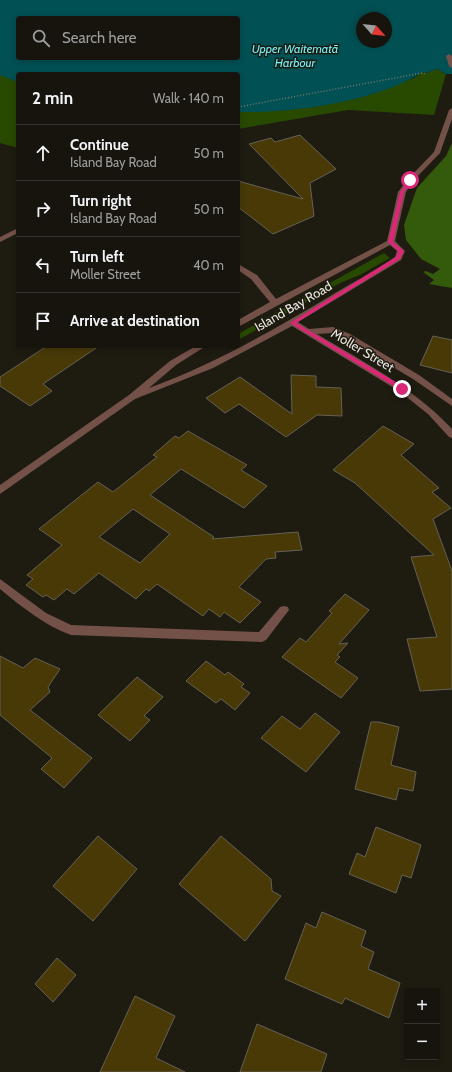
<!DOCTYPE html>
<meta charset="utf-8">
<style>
body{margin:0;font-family:Cabin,sans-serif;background:#23211b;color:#f1f3f6}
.controls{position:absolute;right:12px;bottom:12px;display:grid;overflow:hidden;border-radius:4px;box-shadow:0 2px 6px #0003}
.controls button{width:36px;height:36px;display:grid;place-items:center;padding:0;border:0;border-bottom:1px solid #35332e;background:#16140d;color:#f1f3f6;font:20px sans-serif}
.compass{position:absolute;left:356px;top:12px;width:36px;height:36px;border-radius:50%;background:#16140d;box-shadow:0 2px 6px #0003;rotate:117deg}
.stop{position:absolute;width:12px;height:12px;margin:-9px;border:3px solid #db2777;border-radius:50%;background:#fff}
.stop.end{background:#db2777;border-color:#fff;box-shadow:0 1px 4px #0008}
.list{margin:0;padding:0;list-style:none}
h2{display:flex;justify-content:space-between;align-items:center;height:52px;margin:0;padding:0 16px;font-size:17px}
h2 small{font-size:13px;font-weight:400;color:#9e9e9d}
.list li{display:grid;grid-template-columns:26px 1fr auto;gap:12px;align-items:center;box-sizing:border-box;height:56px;padding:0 16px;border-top:1px solid #35332e}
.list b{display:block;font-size:15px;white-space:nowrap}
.list p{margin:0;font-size:13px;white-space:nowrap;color:#9e9e9d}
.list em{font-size:13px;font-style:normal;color:#9e9e9d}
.icon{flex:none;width:22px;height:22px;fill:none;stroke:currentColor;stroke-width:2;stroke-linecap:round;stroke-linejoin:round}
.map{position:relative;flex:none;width:452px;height:1072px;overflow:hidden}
.search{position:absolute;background:#16140d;box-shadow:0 2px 6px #0003;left:16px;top:16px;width:224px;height:44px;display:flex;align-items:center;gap:10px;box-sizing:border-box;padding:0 14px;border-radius:4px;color:#9e9e9d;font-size:15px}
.panel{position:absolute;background:#16140d;box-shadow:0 2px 6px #0003;left:16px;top:72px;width:224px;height:276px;border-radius:4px}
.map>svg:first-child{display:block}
.green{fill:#274900}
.forest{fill:#345a0c}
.water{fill:#005054;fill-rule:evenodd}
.building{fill:#483907;stroke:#656155;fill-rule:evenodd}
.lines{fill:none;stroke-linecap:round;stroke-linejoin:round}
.path{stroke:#7b786f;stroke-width:1.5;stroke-dasharray:1 2;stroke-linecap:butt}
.minor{fill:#745148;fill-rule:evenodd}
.route{fill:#db2777}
.labels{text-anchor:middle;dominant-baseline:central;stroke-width:3;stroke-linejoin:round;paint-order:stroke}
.far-water-label{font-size:12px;font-style:italic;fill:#73f2fa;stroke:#1e1b11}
.street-label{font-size:13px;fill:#e9e6e0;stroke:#1e1b11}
</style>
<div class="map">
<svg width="452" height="1072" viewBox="0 0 452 1072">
<rect width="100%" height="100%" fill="#1e1b11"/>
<g class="green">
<path d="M 0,12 L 18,18 L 18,58 L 238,58 L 362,42 L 386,42 L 421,34 L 381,90 L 414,78 L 423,72 L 426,73 L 437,69 L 446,74 L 434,115 L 348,110 L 238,129 L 238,74 L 18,74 L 18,148 L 0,143 Z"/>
<path d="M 384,253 L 390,258 L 360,275 L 340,283 L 238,340 L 238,334 Z"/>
</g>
<path class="forest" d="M 452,143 L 452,288 L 429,284 L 434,280 L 423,272 L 426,271 L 433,274 L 440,269 L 421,259 L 406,240 L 404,225 L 417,188 L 446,156 Z"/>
<path class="water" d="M 0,0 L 452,0 L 452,74 L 446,74 L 437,69 L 426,73 L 423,72 C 375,102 294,113 238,112 L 238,74 L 18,74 L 18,82 L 0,75 ZM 18,18 L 238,18 L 238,58 L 18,58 ZM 362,18 L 386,18 L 386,42 L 362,42 Z"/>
<g class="building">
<path d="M 300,135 L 336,169 L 310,183 L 314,216 L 273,234 L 238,207 L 238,181 L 303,199 L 249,144 L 271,138 L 275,142 Z"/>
<path d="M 433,336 L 452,340 L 452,373 L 420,365 Z"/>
<path d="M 47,346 L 99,346 L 43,384 L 52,391 L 30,406 L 0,386 L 0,377 Z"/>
<path d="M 291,375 L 316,376 L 316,387 L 341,388 L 342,416 L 317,415 L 286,437 L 239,404 L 225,413 L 206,398 L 240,377 L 292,414 Z"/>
<path d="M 383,426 L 414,444 L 401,455 L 439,488 L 432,492 L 451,508 L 433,519 L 452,571 L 452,689 L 420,691 L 407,639 L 437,637 L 411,557 L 434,555 L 355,483 L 333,470 Z"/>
<path d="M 188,431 L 247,465 L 241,470 L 267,486 L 244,508 L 181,469 L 150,495 L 214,537 L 212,539 L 298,532 L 302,550 L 275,552 L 276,558 L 266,559 L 239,587 L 261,602 L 240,623 L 224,612 L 220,617 L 209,609 L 203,616 L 157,584 L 149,591 L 146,589 L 136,599 L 99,573 L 74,594 L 67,589 L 54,600 L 46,595 L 43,597 L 26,585 L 33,579 L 27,575 L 62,545 L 39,529 L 98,482 L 113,492 L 157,457 L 153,455 L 175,436 L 179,438 ZM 133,509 L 170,534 L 140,563 L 99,537 Z"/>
<path d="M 345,594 L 369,610 L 339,644 L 348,643 L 337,655 L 340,657 L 335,662 L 358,678 L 341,698 L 282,657 L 300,638 L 306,642 L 332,613 L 329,611 Z"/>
<path d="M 0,656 L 23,668 L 35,658 L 60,669 L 48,687 L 50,692 L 30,710 L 92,758 L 64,788 L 41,769 L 52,758 L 0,715 Z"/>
<path d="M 206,661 L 225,675 L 228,672 L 244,684 L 241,687 L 250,693 L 235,710 L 221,699 L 216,703 L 186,681 Z"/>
<path d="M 137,677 L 163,697 L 144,716 L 150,720 L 130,741 L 98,715 Z"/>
<path d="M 315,713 L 340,732 L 306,772 L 261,738 L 282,716 L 300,729 Z"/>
<path d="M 371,722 L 379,722 L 399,727 L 391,765 L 416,772 L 413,791 L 399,788 L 396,800 L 355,789 Z"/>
<path d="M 376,827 L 421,845 L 411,878 L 402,875 L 396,893 L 349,874 L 357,853 L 365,857 Z"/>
<path d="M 98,836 L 137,869 L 93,921 L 53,886 Z"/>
<path d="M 221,836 L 271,879 L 272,891 L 281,896 L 245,941 L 179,884 Z"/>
<path d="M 322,912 L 366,931 L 361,946 L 374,952 L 368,969 L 400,983 L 389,1018 L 345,998 L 342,1004 L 285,979 L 306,923 L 316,928 Z"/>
<path d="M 57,958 L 76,975 L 53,1002 L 35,984 Z"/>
<path d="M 135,996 L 175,1016 L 156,1058 L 185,1072 L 100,1072 Z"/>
<path d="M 257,1024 L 327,1054 L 321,1072 L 240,1072 Z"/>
</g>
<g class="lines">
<path class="path" d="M 238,107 L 422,73 L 425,74"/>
<g class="minor">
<path d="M 449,54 L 452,56 L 452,68 L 449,66 L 446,56 Z"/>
<path d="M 452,108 L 452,119 L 440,153 L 413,181 L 406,192 L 395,241 L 405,251 L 401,260 L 298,322 L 309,329 L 333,327 L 350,334 L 419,375 L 452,399 L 452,406 L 413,379 L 344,338 L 332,333 L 317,334 C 365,363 414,388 452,429 L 452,438 L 449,437 L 428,414 L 399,391 L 292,326 L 213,368 L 135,399 L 0,494 L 0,485 L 129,395 L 170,361 L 196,346 L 206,346 L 176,365 L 149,388 C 212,365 270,332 327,298 C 350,284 373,272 395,257 L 397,251 L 390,245 L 238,327 L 238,320 L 270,302 L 251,279 L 238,270 L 238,264 L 257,275 L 276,299 L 387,241 L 398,192 L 408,179 L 434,152 L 449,110 Z"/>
<path d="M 18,228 L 18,233 L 0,242 L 0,237 Z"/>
<path d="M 0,579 L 46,613 L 71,625 L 259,632 L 280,607 L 284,606 L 288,607 L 289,610 L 266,640 L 262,642 L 71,635 C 44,625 22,607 0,589 Z"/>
</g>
</g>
<path class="route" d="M 410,179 L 412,180 L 404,192 L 393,242 L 404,251 L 400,259 L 296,323 L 404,387 L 405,389 L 402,391 L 290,323 L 396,257 L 398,251 L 388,242 L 400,192 Z"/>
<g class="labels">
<g class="far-water-label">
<text x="295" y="48">Upper Waitematā<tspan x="295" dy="14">Harbour</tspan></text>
</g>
<g class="street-label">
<text transform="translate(293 306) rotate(-30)">Island Bay Road</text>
<text transform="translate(363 350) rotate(31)">Moller Street</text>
</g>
</g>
</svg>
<div class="controls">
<button>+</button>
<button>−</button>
</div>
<svg class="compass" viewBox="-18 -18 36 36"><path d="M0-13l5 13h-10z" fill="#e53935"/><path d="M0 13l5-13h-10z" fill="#9e9e9d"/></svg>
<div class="stop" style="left:410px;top:180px"></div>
<div class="stop end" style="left:402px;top:389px"></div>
<div class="search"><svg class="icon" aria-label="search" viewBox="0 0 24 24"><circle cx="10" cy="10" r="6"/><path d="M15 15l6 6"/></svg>Search here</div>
<section class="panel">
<h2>2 min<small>Walk · 140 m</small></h2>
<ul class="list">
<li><svg class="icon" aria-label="ahead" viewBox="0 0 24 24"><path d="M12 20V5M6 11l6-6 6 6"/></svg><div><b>Continue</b><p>Island Bay Road</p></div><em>50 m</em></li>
<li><svg class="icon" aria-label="right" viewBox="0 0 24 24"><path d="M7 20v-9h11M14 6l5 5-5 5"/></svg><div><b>Turn right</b><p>Island Bay Road</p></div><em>50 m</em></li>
<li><svg class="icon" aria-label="left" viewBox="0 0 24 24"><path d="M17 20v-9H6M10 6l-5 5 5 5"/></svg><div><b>Turn left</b><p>Moller Street</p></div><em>40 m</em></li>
<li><svg class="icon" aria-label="arrive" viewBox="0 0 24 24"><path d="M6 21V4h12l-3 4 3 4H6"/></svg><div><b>Arrive at destination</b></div></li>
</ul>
</section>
</div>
